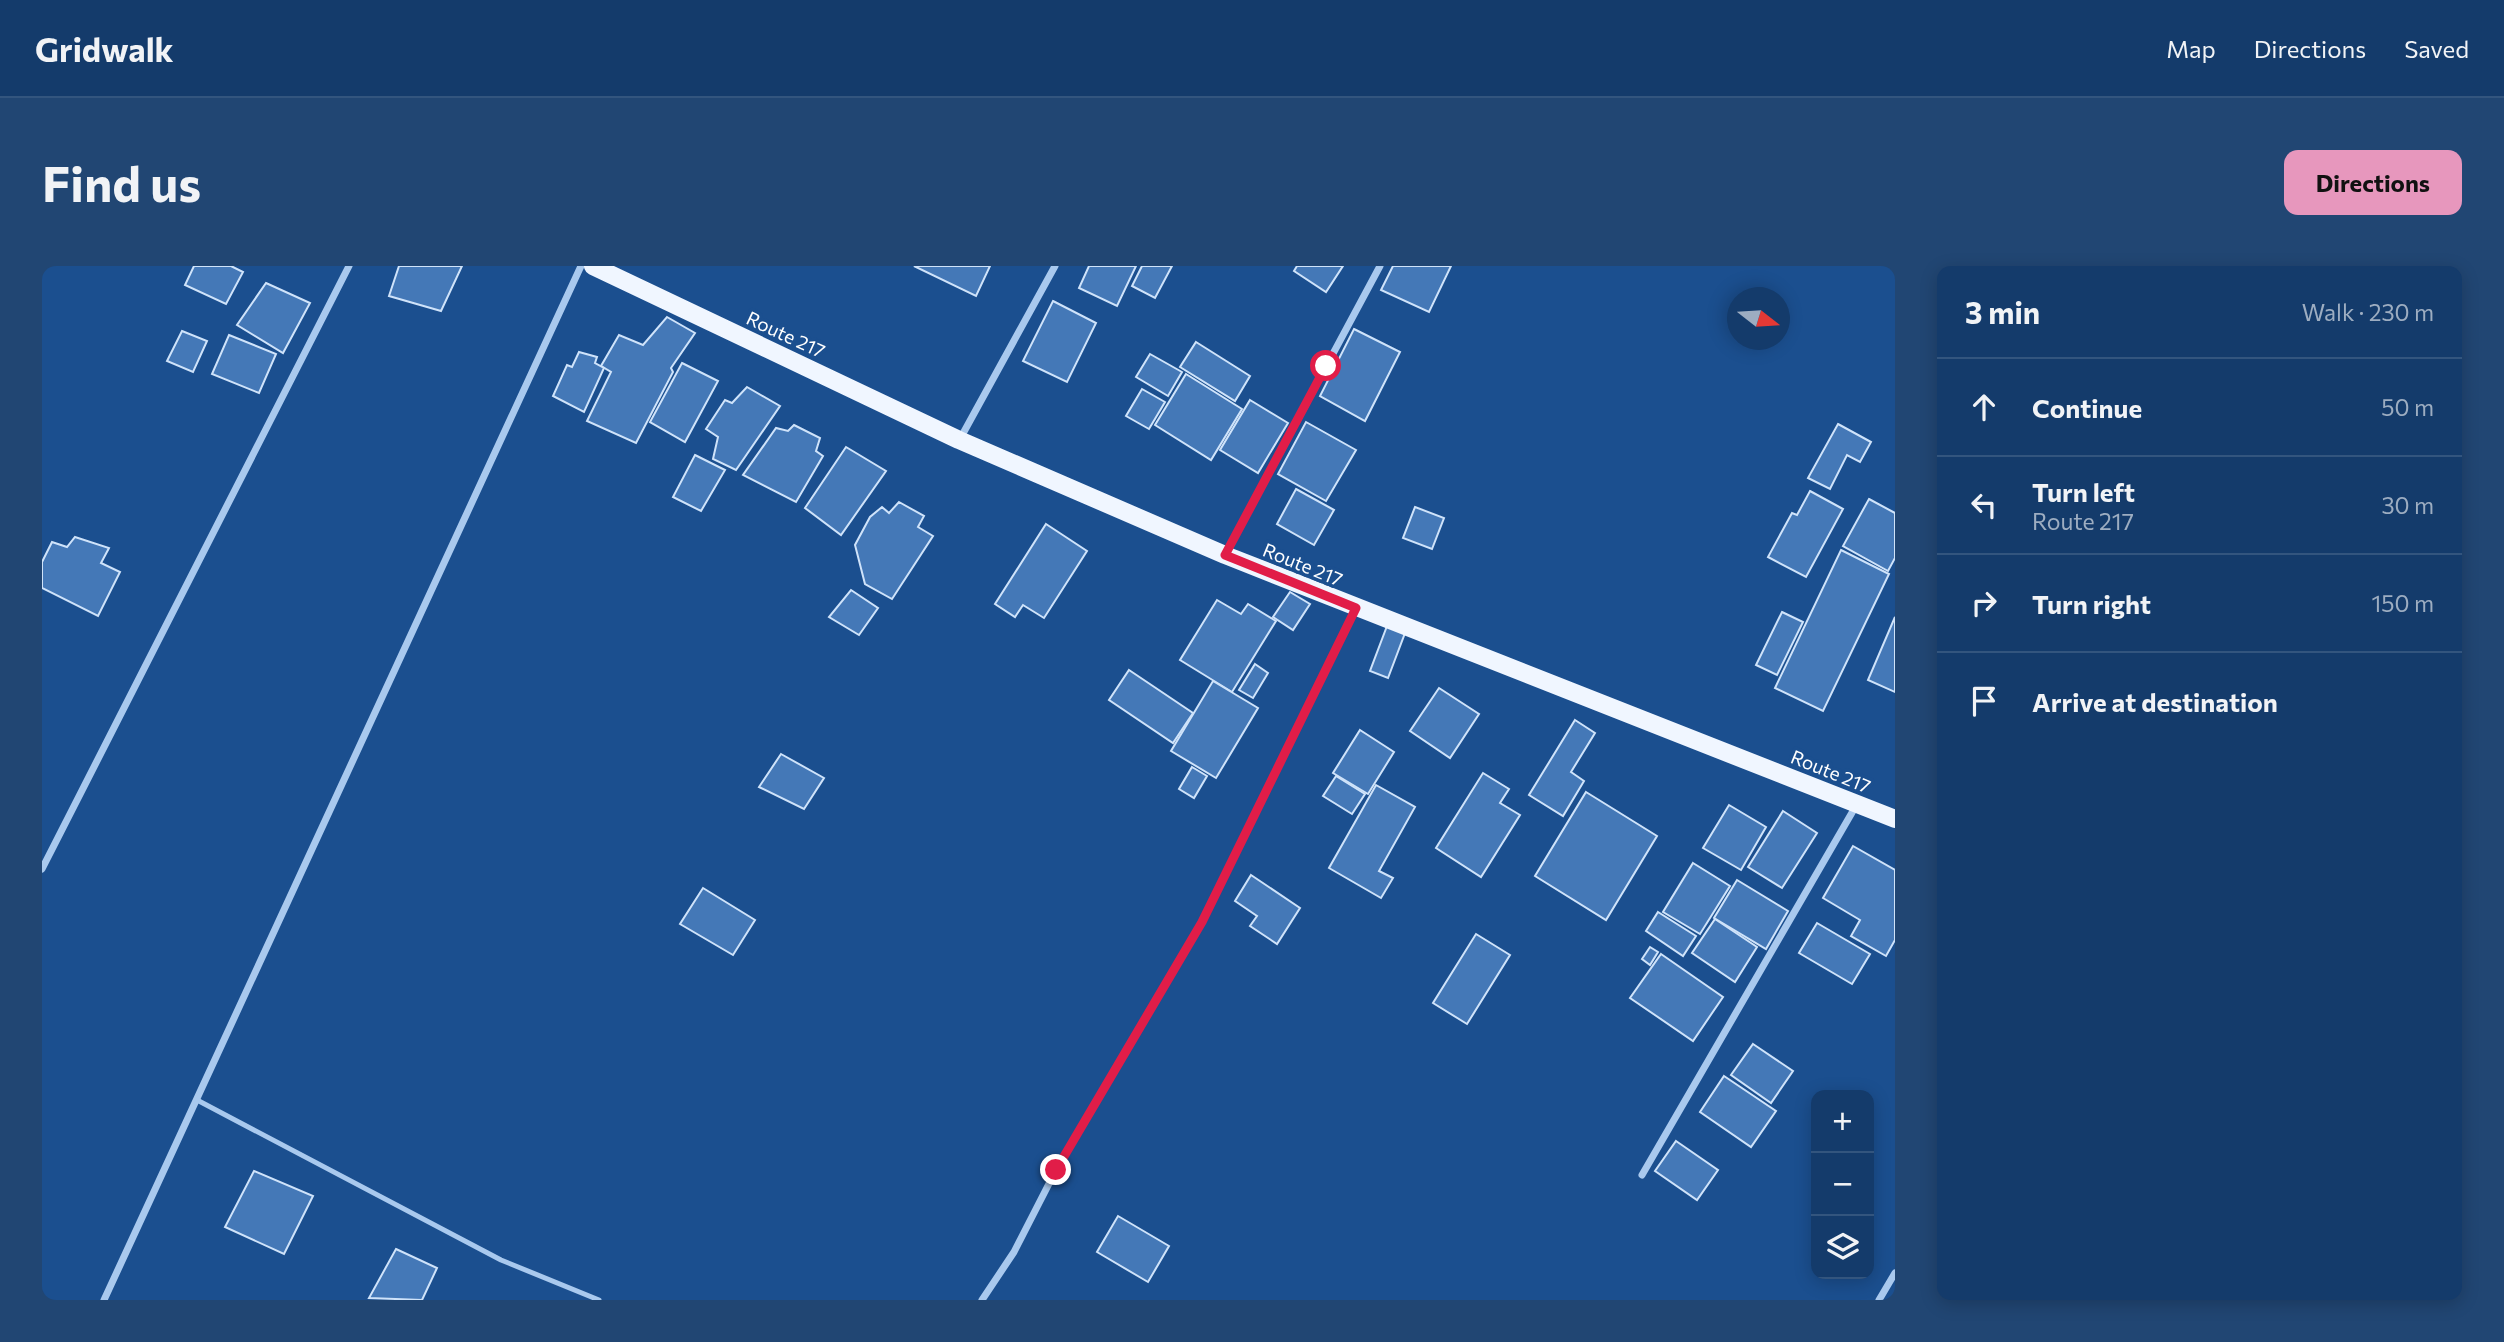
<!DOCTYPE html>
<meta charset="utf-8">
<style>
body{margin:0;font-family:Commissioner,sans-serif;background:#214673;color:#f1f3f6}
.controls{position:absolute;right:21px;bottom:21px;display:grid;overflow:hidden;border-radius:14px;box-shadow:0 4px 18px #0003}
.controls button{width:63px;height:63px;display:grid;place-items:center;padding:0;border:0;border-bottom:2px solid #33557e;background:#143b6b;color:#f1f3f6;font:35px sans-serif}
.compass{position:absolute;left:1685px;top:21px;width:63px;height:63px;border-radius:50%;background:#143b6b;box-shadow:0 4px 18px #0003;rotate:107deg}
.stop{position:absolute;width:21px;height:21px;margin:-16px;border:5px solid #e11d48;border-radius:50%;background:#fff}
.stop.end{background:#e11d48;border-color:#fff;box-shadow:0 2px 7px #0008}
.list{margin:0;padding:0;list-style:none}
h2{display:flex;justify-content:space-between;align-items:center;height:91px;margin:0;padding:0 28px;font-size:30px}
h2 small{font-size:23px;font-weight:400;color:#9dadc1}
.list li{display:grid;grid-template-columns:46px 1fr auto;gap:21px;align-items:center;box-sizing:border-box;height:98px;padding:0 28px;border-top:2px solid #33557e}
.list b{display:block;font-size:26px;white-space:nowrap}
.list p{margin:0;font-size:23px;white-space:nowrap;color:#9dadc1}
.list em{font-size:23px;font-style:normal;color:#9dadc1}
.icon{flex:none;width:38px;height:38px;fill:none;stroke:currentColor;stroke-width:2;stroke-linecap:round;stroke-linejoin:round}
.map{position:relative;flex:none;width:1853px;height:1034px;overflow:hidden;border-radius:14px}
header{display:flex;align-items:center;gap:42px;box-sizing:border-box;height:98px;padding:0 35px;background:#143b6b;border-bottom:2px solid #33557e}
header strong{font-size:33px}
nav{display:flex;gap:38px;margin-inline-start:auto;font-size:24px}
.intro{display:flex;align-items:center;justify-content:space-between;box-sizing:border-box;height:168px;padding:0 42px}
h1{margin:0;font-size:49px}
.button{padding:18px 32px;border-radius:14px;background:#e797bd;color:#111;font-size:24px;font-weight:700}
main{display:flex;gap:42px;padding:0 42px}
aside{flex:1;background:#143b6b;border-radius:14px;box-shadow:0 4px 18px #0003}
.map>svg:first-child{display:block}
.building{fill:#4478b7;stroke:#cfe3fa;stroke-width:2}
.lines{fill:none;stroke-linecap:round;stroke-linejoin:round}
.lane{stroke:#a9c9ee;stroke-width:5}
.street{stroke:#a9c9ee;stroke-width:7}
.primary{stroke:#f0f6ff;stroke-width:18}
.route{stroke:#e11d48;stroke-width:9}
.labels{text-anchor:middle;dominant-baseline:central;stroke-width:7;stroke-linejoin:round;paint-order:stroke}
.street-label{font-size:19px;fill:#fff;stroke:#1b4f8f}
</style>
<header>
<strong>Gridwalk</strong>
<nav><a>Map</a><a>Directions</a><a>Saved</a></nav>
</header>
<div class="intro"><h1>Find us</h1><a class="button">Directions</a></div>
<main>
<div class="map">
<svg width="1853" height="1034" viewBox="0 0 1853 1034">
<rect width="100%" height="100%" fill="#1b4f8f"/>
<g class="building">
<path d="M 152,0 L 189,0 L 201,6 L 184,38 L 143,19 Z"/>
<path d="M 357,0 L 420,0 L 399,45 L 347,30 Z"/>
<path d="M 872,0 L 948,0 L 934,30 Z"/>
<path d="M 1047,0 L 1094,0 L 1075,40 L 1037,22 Z"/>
<path d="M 1100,0 L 1130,0 L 1113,32 L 1090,20 Z"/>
<path d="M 1255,0 L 1301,0 L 1284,26 L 1252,5 Z"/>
<path d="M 1351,0 L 1409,0 L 1387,46 L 1339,24 Z"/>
<path d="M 224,17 L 268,37 L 241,87 L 195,59 Z"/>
<path d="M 1011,35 L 1054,57 L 1025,116 L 981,95 Z"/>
<path d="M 625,51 L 653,67 L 629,102 L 631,106 L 594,177 L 545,155 L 569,106 L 559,100 L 577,69 L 601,79 Z"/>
<path d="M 1312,63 L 1358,86 L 1323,155 L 1278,130 Z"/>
<path d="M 140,65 L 165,75 L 151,106 L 125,95 Z"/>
<path d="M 187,69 L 234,88 L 217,127 L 170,108 Z"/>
<path d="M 1154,76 L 1208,110 L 1193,135 L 1138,101 Z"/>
<path d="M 537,86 L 555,91 L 553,97 L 562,102 L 542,146 L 511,130 L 525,99 L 530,101 Z"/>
<path d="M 1108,88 L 1140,106 L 1126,130 L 1094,111 Z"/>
<path d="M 640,97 L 676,115 L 643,176 L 608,156 Z"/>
<path d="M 1144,108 L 1200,143 L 1169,194 L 1113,159 Z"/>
<path d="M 705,121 L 738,140 L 694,204 L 671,193 L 676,171 L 664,163 L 683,134 L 690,137 Z"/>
<path d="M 1100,123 L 1123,136 L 1107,163 L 1084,150 Z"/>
<path d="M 1208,134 L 1246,157 L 1216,207 L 1178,184 Z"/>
<path d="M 1264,156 L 1314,184 L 1284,235 L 1236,208 Z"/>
<path d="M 1796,158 L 1829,176 L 1818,196 L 1805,189 L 1788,223 L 1766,212 Z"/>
<path d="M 752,159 L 778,172 L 774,185 L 781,190 L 754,236 L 701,209 L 734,162 L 746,165 Z"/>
<path d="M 804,181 L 844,205 L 799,269 L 763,242 Z"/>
<path d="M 653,189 L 683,204 L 659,245 L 631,231 Z"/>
<path d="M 1254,223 L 1292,244 L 1272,279 L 1235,258 Z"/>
<path d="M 1768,225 L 1801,243 L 1764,311 L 1726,291 L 1750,247 L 1755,249 Z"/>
<path d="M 1827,233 L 1853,247 L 1853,292 L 1846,305 L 1801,280 Z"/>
<path d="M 857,236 L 882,250 L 876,261 L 891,270 L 850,333 L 823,318 L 813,279 L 828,251 L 840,241 L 847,247 Z"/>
<path d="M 1373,241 L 1402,252 L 1390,283 L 1361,272 Z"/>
<path d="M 1004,258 L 1045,285 L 1002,352 L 981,339 L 973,351 L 953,338 Z"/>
<path d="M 33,271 L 67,282 L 59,297 L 78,306 L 56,350 L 0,322 L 0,296 L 10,276 L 25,281 Z"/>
<path d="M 1799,284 L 1847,308 L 1781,445 L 1733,422 Z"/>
<path d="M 809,324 L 836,342 L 817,369 L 787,351 Z"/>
<path d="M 1248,326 L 1268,338 L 1251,364 L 1231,351 Z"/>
<path d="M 1175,334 L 1199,348 L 1206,338 L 1234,355 L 1190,426 L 1138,394 Z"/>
<path d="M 1740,346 L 1761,356 L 1735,409 L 1714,399 Z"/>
<path d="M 1853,351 L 1853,426 L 1826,414 Z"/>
<path d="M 1345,360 L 1363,367 L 1346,412 L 1328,405 Z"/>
<path d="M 1213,398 L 1226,407 L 1211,432 L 1197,424 Z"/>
<path d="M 1087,404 L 1151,447 L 1131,477 L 1067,434 Z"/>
<path d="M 1171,415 L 1216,442 L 1174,512 L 1129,485 Z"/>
<path d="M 1397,422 L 1437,448 L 1408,492 L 1368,465 Z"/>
<path d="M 1533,454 L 1553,467 L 1529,506 L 1542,515 L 1521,550 L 1487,529 Z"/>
<path d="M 1318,464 L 1352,486 L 1326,528 L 1291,507 Z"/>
<path d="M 739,488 L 782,512 L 762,543 L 717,521 Z"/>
<path d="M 1150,501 L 1165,510 L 1152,532 L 1137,523 Z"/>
<path d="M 1441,507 L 1467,523 L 1458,537 L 1478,549 L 1439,611 L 1394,582 Z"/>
<path d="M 1294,510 L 1323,528 L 1310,548 L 1281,530 Z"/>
<path d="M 1334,519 L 1373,541 L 1337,605 L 1351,612 L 1339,632 L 1287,602 Z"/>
<path d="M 1544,526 L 1615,570 L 1564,654 L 1493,610 Z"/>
<path d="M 1687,539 L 1724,561 L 1699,604 L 1661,582 Z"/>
<path d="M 1741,545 L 1775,567 L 1740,622 L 1706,601 Z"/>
<path d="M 1811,580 L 1853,604 L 1853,674 L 1844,690 L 1809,670 L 1818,654 L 1781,632 Z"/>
<path d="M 1651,597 L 1688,620 L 1658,668 L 1621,646 Z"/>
<path d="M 1209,609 L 1258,642 L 1235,678 L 1208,660 L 1215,650 L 1193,635 Z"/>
<path d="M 1695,614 L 1746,645 L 1724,683 L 1672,652 Z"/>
<path d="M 661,622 L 713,654 L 691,689 L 638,658 Z"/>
<path d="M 1616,646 L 1654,670 L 1641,690 L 1604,665 Z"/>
<path d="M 1673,653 L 1715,681 L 1693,716 L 1650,687 Z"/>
<path d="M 1775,657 L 1828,688 L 1810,718 L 1757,687 Z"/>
<path d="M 1434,668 L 1468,689 L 1425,758 L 1391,737 Z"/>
<path d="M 1608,681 L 1616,686 L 1608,699 L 1600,693 Z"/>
<path d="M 1619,688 L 1681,731 L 1651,775 L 1588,732 Z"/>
<path d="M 1711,778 L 1751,805 L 1729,837 L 1689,809 Z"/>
<path d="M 1682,810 L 1734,845 L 1709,881 L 1658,846 Z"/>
<path d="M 1634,875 L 1676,904 L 1655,934 L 1613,905 Z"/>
<path d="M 212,905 L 271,930 L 242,988 L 183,961 Z"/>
<path d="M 1076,950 L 1127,980 L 1106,1016 L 1055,986 Z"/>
<path d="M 354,983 L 395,1002 L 380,1034 L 327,1032 Z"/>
</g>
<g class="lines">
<path class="lane" d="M 155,834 L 459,994 L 557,1034"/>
<g class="street">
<path d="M 918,173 L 1013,0"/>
<path d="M 1183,289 L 1338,0"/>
<path d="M 0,603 L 307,0"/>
<path d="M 1600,909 L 1815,538"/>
<path d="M 62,1034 L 539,0"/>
<path d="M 940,1034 L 972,986 L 1014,904 L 1160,656 L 1314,342"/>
<path d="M 1837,1034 L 1853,1007"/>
</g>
<path class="primary" d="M 551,0 L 917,174 L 1183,289 L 1853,553"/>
</g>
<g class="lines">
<path class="route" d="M 1014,904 L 1160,656 L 1314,342 L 1183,289 L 1284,100"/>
</g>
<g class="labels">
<g class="street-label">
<text transform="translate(744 68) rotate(25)">Route 217</text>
<text transform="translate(1261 298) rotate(22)">Route 217</text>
<text transform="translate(1789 505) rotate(22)">Route 217</text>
</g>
</g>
</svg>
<div class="controls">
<button>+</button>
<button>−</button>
<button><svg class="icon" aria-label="layers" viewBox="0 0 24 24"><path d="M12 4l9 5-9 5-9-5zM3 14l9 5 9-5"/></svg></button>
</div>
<svg class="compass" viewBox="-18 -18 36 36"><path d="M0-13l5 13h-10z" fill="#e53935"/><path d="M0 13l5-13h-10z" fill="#9dadc1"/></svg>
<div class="stop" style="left:1284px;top:100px"></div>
<div class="stop end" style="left:1014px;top:904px"></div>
</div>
<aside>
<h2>3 min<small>Walk · 230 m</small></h2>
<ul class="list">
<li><svg class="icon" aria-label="ahead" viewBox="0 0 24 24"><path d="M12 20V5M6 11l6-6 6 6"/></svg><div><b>Continue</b></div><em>50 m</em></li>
<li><svg class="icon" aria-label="left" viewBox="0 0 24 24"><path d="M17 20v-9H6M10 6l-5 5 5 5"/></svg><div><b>Turn left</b><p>Route 217</p></div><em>30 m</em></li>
<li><svg class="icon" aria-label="right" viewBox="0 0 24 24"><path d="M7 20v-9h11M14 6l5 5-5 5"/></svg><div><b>Turn right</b></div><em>150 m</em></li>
<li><svg class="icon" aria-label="arrive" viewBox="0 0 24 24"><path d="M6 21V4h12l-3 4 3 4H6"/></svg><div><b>Arrive at destination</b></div></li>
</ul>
</aside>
</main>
